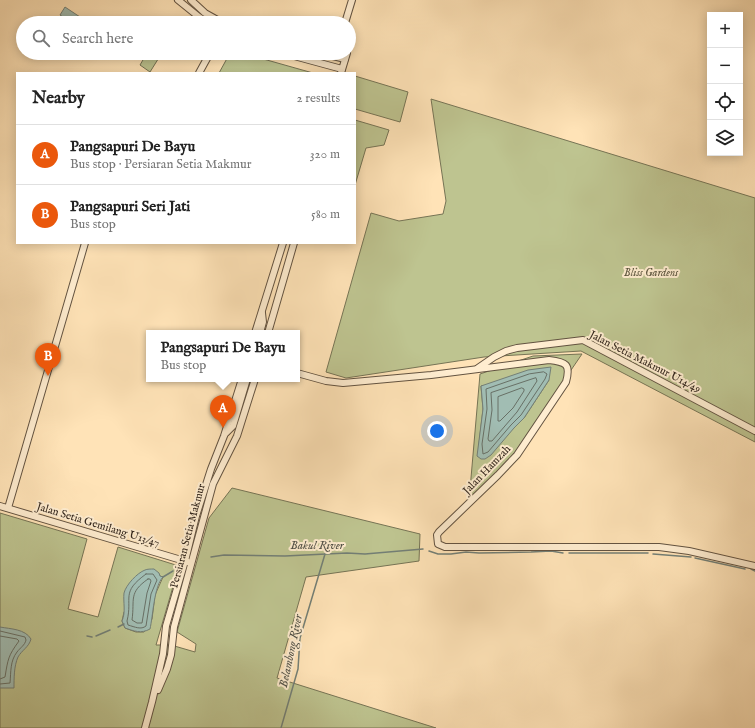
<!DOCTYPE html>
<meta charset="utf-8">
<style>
body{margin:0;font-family:"IM FELL English",serif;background:#f2f2f2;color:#222}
.controls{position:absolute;right:12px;top:12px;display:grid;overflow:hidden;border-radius:0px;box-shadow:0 2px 10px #0003}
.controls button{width:36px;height:36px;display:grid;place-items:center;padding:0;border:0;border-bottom:1px solid #e0e0e0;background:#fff;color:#222;font:20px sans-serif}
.you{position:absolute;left:437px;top:431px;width:14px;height:14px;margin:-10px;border:3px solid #fff;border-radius:50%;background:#1a73e8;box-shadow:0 0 0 6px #1a73e833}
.badge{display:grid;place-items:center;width:26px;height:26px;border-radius:50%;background:#ea580c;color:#fff;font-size:13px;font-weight:700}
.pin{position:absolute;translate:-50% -33px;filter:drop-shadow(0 1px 2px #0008)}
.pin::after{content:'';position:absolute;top:21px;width:14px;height:12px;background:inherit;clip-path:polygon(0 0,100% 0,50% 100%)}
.popup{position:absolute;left:146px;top:330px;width:154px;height:52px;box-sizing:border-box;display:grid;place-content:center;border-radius:0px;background:#fff;filter:drop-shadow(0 1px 3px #0005);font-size:13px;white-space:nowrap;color:#767676}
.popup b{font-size:15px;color:#222}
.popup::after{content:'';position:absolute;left:50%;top:100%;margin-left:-8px;border:8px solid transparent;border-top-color:#fff}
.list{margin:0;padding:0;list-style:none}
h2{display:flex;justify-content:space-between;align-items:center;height:52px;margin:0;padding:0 16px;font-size:17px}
h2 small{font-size:13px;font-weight:400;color:#767676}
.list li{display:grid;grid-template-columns:26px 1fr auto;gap:12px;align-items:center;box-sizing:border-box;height:60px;padding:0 16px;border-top:1px solid #e0e0e0}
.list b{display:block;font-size:15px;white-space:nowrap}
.list p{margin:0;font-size:13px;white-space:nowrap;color:#767676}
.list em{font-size:13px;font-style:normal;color:#767676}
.icon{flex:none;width:22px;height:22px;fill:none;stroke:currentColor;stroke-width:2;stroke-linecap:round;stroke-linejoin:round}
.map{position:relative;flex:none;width:755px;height:728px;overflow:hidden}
.search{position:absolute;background:#fff;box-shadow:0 2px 10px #0003;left:16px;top:16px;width:340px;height:44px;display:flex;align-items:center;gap:10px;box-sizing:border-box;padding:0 14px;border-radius:22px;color:#767676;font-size:15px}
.panel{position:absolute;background:#fff;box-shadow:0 2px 10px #0003;left:16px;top:72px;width:340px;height:172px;border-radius:0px}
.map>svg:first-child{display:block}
.green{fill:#bec490;stroke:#767455;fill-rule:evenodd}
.water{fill:#a1bdb3;stroke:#737f76}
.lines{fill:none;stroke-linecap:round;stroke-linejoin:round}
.shore{stroke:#687066;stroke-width:1}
.stream{stroke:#737f76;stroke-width:1.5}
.minor-casing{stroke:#635341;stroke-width:8}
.minor{stroke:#ffedd0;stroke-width:6}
.labels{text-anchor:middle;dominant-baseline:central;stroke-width:4;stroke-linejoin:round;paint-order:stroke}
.park-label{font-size:11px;font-style:italic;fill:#5a533d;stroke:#ffedd0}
.street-label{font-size:11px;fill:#2f231a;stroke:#ffedd0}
.water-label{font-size:12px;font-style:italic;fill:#515148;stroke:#ffedd0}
</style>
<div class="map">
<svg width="755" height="728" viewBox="0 0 755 728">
<rect width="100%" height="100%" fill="#ffe3b7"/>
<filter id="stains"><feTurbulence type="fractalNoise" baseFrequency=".005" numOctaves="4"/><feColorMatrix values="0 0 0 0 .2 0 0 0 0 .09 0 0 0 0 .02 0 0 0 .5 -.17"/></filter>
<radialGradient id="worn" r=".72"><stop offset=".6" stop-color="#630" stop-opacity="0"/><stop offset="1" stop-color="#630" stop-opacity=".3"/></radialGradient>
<g class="green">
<path d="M 147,53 L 156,53 L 160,56 L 150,72 L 140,65 Z"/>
<path d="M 230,53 L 242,53 L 313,73 L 219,73 Z"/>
<path d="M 355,76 L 408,92 L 400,122 L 355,109 Z"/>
<path d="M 431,99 L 755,198 L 755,442 L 581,351 L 484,357 L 346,378 L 326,372 L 371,213 L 399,221 L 443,214 L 446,201 Z"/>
<path d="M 355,120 L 389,130 L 384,145 L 366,148 L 355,185 Z"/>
<path d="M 582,354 L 509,461 L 469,501 L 480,374 L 533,356 ZM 549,380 L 524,418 L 514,428 L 479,444 L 483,409 L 481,386 Z"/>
<path d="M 232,488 L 420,534 L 419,561 L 306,577 L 277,678 L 436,728 L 0,728 L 0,513 L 87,539 L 68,609 L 98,617 L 118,547 L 179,566 L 156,645 L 171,645 L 195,652 L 196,644 L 177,632 L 209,518 ZM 160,576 L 163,577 L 155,595 L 152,619 L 144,632 L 136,632 L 125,628 L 122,621 L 124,612 Z"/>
</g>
<g class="water">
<path d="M 65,7 L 89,23 L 72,23 L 60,15 Z"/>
<path d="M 551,367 L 549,380 L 524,418 L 514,428 L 491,455 L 485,459 L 481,459 L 477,456 L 483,409 L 481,386 L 528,370 Z"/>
<path d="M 154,569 L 159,573 L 160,576 L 163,577 C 154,586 153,616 150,629 C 141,634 134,631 125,628 L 122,621 C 126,612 123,602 124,593 C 126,585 137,573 145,570 C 147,569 151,569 154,569 Z"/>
<path d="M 0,627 C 11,629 25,629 31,639 C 29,647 22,650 18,657 C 14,666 14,678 14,688 L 0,688 Z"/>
</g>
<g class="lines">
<g class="shore">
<path d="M 544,372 L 547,374 L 545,379 L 521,415 L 511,425 L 488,452 L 483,454 L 482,444 L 487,409 L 486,389 L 529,374 Z"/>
<path d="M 536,378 L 537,381 L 517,412 L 492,441 L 489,441 L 488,439 L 492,410 L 491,393 Z"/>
<path d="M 522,388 L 524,389 L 524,391 L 513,408 L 500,421 L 498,421 L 498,397 Z"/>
<path d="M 146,574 L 153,574 L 157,580 L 151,594 L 146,626 C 141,630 135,627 128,625 L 127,621 C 133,597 120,593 146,574 Z"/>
<path d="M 148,579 L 150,579 L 151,581 L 147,593 L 142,623 L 137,623 L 132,620 C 135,599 128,593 148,579 Z"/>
<path d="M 0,631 L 25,637 L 26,640 C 25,645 20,648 17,652 C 10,661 11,672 10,683 L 0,684"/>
<path d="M 0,636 L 17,639 L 19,641 C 8,656 8,659 5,677 L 0,679"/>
</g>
<g class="stream">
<path d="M 429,551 L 438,554 L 451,554 L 466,552 L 479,553 L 531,552 L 551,551 L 563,553"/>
<path d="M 569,553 L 648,553"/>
<path d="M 653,554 L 691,557"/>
<path d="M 211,557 L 224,555 L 285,556 L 347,553 L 365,554 L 423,549"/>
<path d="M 695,558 L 745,569"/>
<path d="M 751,569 L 755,571"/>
<path d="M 163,577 L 173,571"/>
<path d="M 118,627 L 124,624"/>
<path d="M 87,636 L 92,637"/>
<path d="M 96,636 L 110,630"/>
<path d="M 281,728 L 298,669 L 300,638 L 325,554"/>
</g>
<g class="minor-casing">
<g id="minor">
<path d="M 178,0 L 199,17 L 208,23"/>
<path d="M 191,0 L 205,13 L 223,23"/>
<path d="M 345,23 L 352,0"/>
<path d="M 283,53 L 342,69"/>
<path d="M 321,53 L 345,59"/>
<path d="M 199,73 L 210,53"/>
<path d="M 341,73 L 347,53"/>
<path d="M 255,333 L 283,243"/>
<path d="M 260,333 L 263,322 L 262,313"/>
<path d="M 268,333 L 294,243"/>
<path d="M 478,368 L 494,357 L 506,351 L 517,348 L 583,340 L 755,431"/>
<path d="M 297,373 L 326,381 L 343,383 L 431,375 L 549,360 C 566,362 571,364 566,382 L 517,455 L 498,475 L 439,532 L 437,535 L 438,544 L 445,547 L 659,547 L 689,551 L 755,566"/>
<path d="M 226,433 L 233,426 L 247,379"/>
<path d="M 0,506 L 188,562"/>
<path d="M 8,508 L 85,243"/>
<path d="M 158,690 L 167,669 L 171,655 L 174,627 L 213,484 L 237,436 L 255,379"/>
<path d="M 145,728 L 152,702 L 163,654 L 166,626 L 185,561 L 196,516 L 211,469 L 224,436 L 242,379"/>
</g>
</g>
<use href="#minor" class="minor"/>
</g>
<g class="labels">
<g class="park-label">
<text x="651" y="273">Bliss Gardens</text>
</g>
<g class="street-label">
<text transform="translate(645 362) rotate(27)">Jalan Setia Makmur U14/49</text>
<text transform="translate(487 470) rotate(-46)">Jalan Hamzah</text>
<text transform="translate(98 525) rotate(17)">Jalan Setia Gemilang U13/47</text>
<text transform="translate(188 536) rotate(-75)">Persiaran Setia Makmur</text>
</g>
<g class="water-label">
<text x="317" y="545">Bakul River</text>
<text transform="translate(291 651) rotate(-78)">Belambong River</text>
</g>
</g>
<rect width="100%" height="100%" filter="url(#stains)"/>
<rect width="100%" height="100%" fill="url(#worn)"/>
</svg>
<div class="controls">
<button>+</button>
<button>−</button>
<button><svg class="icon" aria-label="locate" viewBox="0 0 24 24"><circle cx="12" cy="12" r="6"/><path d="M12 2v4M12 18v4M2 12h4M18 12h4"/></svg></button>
<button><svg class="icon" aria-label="layers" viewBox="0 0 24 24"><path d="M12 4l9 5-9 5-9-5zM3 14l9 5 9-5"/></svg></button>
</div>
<div class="you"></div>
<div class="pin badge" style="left:223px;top:428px">A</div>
<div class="popup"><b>Pangsapuri De Bayu</b>Bus stop</div>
<div class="pin badge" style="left:48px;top:376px">B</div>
<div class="search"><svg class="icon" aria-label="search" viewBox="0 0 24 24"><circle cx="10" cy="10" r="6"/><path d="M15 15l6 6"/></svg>Search here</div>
<section class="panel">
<h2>Nearby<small>2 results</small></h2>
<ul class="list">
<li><span class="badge">A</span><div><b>Pangsapuri De Bayu</b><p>Bus stop · Persiaran Setia Makmur</p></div><em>320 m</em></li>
<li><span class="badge">B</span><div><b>Pangsapuri Seri Jati</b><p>Bus stop</p></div><em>580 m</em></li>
</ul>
</section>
</div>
